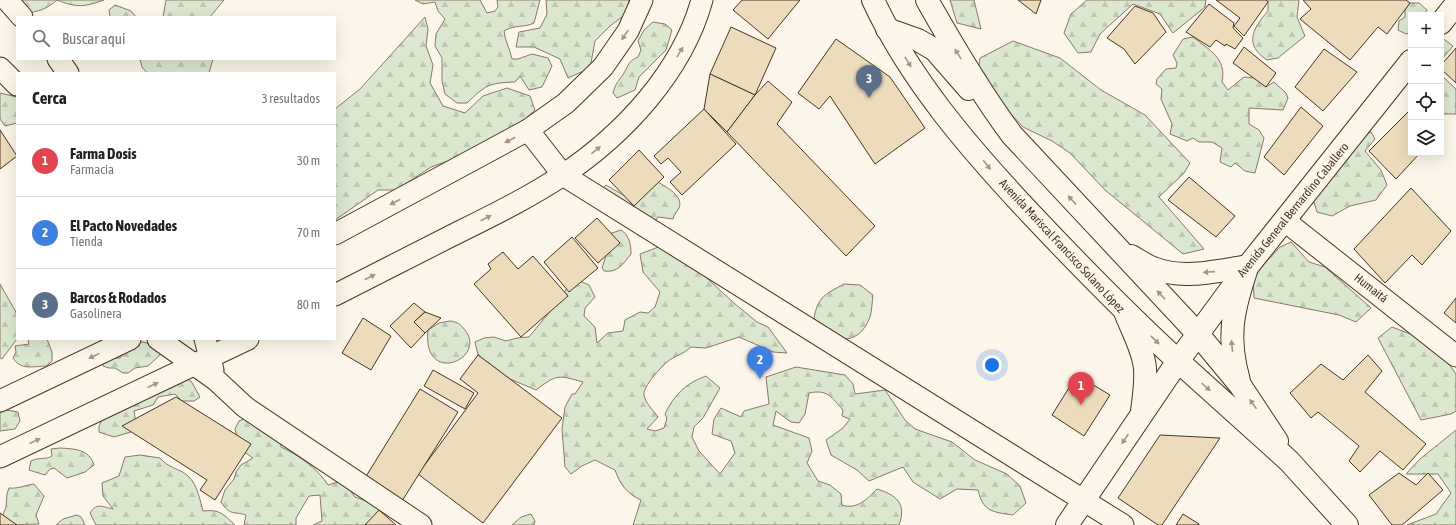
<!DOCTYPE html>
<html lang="es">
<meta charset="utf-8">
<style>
body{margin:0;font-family:"Asap Condensed",sans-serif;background:#f6f6f6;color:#202124}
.controls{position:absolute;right:12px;top:12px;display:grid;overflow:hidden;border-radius:0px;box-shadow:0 4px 16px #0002}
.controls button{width:36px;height:36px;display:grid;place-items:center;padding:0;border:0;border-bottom:1px solid #e0e0e0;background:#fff;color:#202124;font:20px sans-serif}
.you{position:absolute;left:992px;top:365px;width:14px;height:14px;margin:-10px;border:3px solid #fff;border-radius:50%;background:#1a73e8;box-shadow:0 0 0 6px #1a73e833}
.badge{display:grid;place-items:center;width:26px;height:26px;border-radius:50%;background:#c62828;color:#fff;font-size:13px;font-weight:700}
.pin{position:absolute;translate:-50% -33px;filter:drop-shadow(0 1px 2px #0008)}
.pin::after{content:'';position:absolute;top:21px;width:14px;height:12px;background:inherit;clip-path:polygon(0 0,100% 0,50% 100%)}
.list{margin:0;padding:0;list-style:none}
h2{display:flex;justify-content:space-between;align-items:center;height:52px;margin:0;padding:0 16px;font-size:17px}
h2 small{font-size:13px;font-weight:400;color:#757577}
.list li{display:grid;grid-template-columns:26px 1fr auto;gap:12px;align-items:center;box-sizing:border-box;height:72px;padding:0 16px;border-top:1px solid #e0e0e0}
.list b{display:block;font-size:15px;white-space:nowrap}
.list p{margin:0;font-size:13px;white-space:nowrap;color:#757577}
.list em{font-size:13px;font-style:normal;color:#757577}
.icon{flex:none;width:22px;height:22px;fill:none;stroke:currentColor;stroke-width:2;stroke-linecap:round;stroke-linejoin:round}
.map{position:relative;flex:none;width:1456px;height:525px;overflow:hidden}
.search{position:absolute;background:#fff;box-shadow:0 4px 16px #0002;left:16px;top:16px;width:320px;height:44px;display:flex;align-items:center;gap:10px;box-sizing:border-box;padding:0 14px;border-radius:0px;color:#757577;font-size:15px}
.panel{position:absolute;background:#fff;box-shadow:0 4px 16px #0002;left:16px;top:72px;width:320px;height:268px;border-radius:0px}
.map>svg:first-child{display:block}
.forest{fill:url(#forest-firs);stroke:#887966}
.building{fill:#ecdcbc;stroke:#4a3520}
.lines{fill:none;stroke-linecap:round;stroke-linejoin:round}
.minor-casing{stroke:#4a3520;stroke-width:23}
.secondary-casing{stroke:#4a3520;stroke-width:24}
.primary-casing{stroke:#4a3520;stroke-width:24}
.minor{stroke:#fbf6e9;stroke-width:21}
.secondary{stroke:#fbf6e9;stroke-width:22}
.primary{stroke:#fbf6e9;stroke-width:22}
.oneway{fill:#a29684}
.labels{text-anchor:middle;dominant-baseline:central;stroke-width:3;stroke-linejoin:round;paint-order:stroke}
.street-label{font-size:12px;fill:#4a3520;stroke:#fbf6e9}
</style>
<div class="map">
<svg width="1456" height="525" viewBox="0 0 1456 525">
<defs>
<pattern id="forest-firs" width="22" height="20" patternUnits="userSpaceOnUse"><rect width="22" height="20" fill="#dce7d0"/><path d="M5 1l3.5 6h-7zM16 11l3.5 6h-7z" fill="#bec7b2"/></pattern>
</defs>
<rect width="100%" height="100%" fill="#fbf6e9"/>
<g class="forest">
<path d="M 17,0 L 104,0 C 84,7 77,8 57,0 C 47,9 38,12 25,13 Z"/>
<path d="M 166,0 L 224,0 L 210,17 L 163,17 Z"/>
<path d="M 415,0 L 480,0 L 487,13 L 495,11 L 498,7 L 497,0 L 540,0 L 534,23 C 524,28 516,24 504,31 C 505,41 510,49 512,59 L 518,59 L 532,54 L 548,58 L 552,66 L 542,87 L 529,90 L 520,76 L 515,82 C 488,83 486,85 467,103 L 457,103 L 445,94 L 442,81 L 442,58 L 435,46 L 436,34 L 445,19 L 438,11 L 435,2 L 423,4 Z"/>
<path d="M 546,0 L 629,0 L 626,14 L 610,26 L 595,41 L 590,68 L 568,78 L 560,59 L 534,47 L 516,47 L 519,32 L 540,28 L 547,14 Z"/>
<path d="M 950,0 L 974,0 L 981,29 L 957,23 Z"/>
<path d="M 1087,0 L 1206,0 L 1205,7 L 1173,33 L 1160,14 L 1133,4 L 1100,34 L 1091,52 L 1078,53 L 1064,33 L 1071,14 Z"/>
<path d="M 1268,0 L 1299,0 L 1297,17 L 1305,36 L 1278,58 L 1267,60 C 1244,45 1252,29 1268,11 Z"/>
<path d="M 1410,3 L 1419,3 L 1427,10 L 1424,15 L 1411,15 L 1411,32 L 1406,34 L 1398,30 L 1399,21 L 1405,17 L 1405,10 Z"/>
<path d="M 115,5 L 131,11 L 136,17 L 110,17 L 109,10 Z"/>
<path d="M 425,17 L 428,29 L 426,46 L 433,65 L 430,83 L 443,106 L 465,113 L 483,96 L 507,88 L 530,96 L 535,110 L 512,131 L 459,157 L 431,167 L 396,190 L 378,190 L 335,220 L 335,109 L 360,89 Z"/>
<path d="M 653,22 L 665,24 L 672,30 L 666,50 L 639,77 L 635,90 L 617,98 L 613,93 C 615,85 617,83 622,76 C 628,68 627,61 638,57 L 641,50 L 638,41 L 644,30 Z"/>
<path d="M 1193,37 C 1209,50 1227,58 1222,82 L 1228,90 L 1244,77 L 1255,78 L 1266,87 L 1274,82 L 1286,93 L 1288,98 L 1283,110 L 1249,108 L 1249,124 L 1259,130 L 1264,138 L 1255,173 L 1245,171 L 1235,163 L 1231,167 L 1220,162 L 1222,148 L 1212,142 L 1199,142 L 1193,138 L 1187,141 L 1170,134 L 1172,124 L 1161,99 L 1162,89 L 1156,84 L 1157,79 L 1166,69 L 1176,68 L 1177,63 L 1173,55 L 1183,39 Z"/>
<path d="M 1441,37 L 1453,46 L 1441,60 Z"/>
<path d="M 1013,41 L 1060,58 L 1101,90 L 1145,115 L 1190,163 L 1184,173 L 1159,197 L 1204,249 L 1183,254 L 1105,190 L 1070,153 L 1052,141 L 1023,127 L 999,101 L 978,71 L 980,58 Z"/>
<path d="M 140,59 L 213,59 L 209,73 L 147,73 L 142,67 Z"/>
<path d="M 1441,75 L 1456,89 L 1456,114 L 1441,114 Z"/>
<path d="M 0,93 L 17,97 L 17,123 L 5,126 L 0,119 Z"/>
<path d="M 1371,132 L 1375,139 L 1365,151 L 1381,170 L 1387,185 L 1376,200 L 1350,206 L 1332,216 L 1317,212 L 1313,199 L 1356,138 Z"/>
<path d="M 658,182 C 666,187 684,196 679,208 C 677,212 674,214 673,219 L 658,217 L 656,220 L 650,221 L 603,188 L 606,185 L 625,196 Z"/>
<path d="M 621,230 C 629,235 631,244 631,254 C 623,264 618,273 604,271 L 602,268 L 607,253 L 609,234 Z"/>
<path d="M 1291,242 L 1309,262 L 1325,267 L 1371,308 L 1356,322 L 1339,315 L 1254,298 L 1253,276 L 1280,247 Z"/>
<path d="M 661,246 L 697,269 L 735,304 L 757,322 L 768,327 L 787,353 L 773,352 L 739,337 L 706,348 L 691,347 C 684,354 674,356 667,362 C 661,367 643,387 644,394 C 644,402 654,411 658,417 L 647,429 L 655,431 L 664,428 L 667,418 L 665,414 C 674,395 686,383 706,376 L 720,388 L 703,418 L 694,427 L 692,437 L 699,451 L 720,474 L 735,453 L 731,441 L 712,434 L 714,419 L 721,408 L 741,417 L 744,411 L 769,404 L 766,377 L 796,367 L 845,375 L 853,384 L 855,394 L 885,390 L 905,420 L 915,429 L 952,442 L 975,460 L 1007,474 L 1020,486 L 1026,503 L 1013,515 C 993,512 983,512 978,490 L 957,489 L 940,499 L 913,482 L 903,467 L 869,481 L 857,470 L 831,455 L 826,440 L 843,428 L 850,419 L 842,416 L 843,410 C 831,397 828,389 809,393 L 805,414 L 799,423 L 791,422 L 776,411 L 773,425 L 809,438 L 812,451 L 807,463 L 818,481 L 830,485 L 841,494 L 842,505 C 857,510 867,499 877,489 C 896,495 907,503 899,525 L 633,525 L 641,500 C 627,494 620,484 615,470 L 595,460 L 582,466 L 571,474 L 565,467 L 562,429 L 565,407 L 572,394 L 575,394 L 583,382 C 558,375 557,374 536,390 L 510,379 L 478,355 L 475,342 L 484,338 L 494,337 L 506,341 L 517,338 L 529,337 L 561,298 L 568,286 L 580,281 L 589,285 L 595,297 L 585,308 L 584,316 L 595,327 L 597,343 L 608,333 L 623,331 L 625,320 L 640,312 L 648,313 L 655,307 L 660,292 L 643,272 L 640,254 Z"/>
<path d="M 0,284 L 17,314 L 17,339 L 2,359 L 0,358 Z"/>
<path d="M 844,284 L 860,285 L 873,295 C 872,302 872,311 870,317 C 858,349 829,343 814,318 C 818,296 826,294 844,284 Z"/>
<path d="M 450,321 C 458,322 460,324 465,330 C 488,359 422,387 428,330 L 439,323 Z"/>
<path d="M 1392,327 L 1431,342 L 1446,360 L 1456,374 L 1456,411 L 1451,414 L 1421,420 L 1378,338 Z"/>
<path d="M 28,339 L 47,339 L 52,352 L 52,361 L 47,366 C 34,366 21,371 13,358 L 16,352 L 15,346 L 29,344 Z"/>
<path d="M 143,342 L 150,344 L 160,351 L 160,355 L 148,366 L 135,368 L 128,373 L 123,373 L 115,368 L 109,368 L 103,366 L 103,361 L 110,358 L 120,358 C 125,351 134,343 143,342 Z"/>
<path d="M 178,375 L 191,381 L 200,397 L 194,401 L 182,401 L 175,394 L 158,397 L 153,405 L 134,411 L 136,424 L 131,432 L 114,437 L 99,432 L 99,426 L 102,420 Z"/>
<path d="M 6,410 L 18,412 L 20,421 L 15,429 L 0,431 L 0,413 Z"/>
<path d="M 254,414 L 281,433 L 281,447 C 300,456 317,468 328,485 L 338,482 L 347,486 L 355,497 L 378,505 L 381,525 L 313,525 L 322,521 L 320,495 L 309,496 L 296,518 L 296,525 L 244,525 L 246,515 C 233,511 230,516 221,502 L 225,490 L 234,479 L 236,472 L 241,465 L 253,458 L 240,449 L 235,429 L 239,421 Z"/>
<path d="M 1456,430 L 1456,525 L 1407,525 L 1436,514 L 1451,493 L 1438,474 L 1406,474 L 1420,459 Z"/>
<path d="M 60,448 C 75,449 89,449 94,465 L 85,472 L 67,478 L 54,468 L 50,469 L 45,475 L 29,470 L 31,461 C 38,457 46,460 52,456 L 51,449 Z"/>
<path d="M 140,455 L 160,458 C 168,468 179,468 188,476 C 197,484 200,500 203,511 C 220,509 223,514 235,525 L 96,525 L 90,513 C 97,502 103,507 113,509 L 103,496 L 102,483 L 119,476 L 125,457 Z"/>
<path d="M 34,484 L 44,496 L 36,515 L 39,524 L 6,525 L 2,517 L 6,507 L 7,494 L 9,488 C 18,489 26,485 34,484 Z"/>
<path d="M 531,514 L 535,521 L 534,525 L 512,525 L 521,517 Z"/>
<path d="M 77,515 L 81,517 L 85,525 L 56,525 L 63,519 Z"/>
</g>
<g class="building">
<path d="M 742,0 L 800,0 L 768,39 L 733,10 Z"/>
<path d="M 1018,0 L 1041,0 L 1036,14 Z"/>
<path d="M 1216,0 L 1266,0 L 1268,2 L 1244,36 L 1234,26 L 1240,18 Z"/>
<path d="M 1303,0 L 1406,0 L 1410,3 L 1387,34 L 1378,27 L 1350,60 L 1300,19 L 1311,9 Z"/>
<path d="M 1209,4 L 1234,23 L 1233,28 L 1243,38 L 1235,49 L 1226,44 L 1225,46 L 1216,40 L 1210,47 L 1186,32 Z"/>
<path d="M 1135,6 L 1153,13 L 1166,32 L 1135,64 L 1124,49 L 1107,38 Z"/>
<path d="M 731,27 L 776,48 L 755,95 L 710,74 Z"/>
<path d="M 836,39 L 890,77 L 925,128 L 875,164 L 830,96 L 819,109 L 798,93 Z"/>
<path d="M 1244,47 L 1276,73 L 1266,87 L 1233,63 Z"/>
<path d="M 1456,48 L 1456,83 L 1441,69 L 1441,65 Z"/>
<path d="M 1324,49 L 1357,72 L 1323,111 L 1295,87 Z"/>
<path d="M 710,74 L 755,95 L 727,132 L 704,109 Z"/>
<path d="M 768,81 L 792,102 L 777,124 L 875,226 L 846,256 L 727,132 L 755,95 Z"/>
<path d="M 1301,107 L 1323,126 L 1284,175 L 1264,157 Z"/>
<path d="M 704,109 L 736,144 L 682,195 L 670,182 L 681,172 L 668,158 L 661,164 L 654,156 Z"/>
<path d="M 1411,109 L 1411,153 L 1420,153 L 1396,179 L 1369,151 Z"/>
<path d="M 0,130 L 17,156 L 0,169 Z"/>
<path d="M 639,150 L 664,177 L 634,206 L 609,180 Z"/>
<path d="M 1189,177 L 1235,216 L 1216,237 L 1168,200 Z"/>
<path d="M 1411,188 L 1451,231 L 1422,265 L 1412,255 L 1385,283 L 1354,249 Z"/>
<path d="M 597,218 L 620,243 L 598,263 L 575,238 Z"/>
<path d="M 572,237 L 598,268 L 569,292 L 544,262 Z"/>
<path d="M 503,252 L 518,269 L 533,256 L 568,296 L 521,337 L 474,284 L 491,269 L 488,264 Z"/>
<path d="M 1456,298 L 1456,323 L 1444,313 Z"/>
<path d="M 414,303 L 425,312 L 414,322 L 425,333 L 411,348 L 390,326 Z"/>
<path d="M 425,312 L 441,318 L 425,333 L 414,322 Z"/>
<path d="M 363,318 L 391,336 L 371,370 L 342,353 Z"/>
<path d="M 478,355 L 562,418 L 483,523 L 418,474 L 478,393 L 460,379 Z"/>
<path d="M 1368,355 L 1382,371 L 1365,392 L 1426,444 L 1403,470 L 1380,451 L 1360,472 L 1349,461 L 1359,446 L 1318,412 L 1311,418 L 1290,393 L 1321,364 L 1343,380 Z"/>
<path d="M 433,370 L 474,393 L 465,409 L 424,386 Z"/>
<path d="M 1077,375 L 1110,395 L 1084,436 L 1052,415 Z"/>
<path d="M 420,389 L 458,412 L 402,501 L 365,478 Z"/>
<path d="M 176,397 L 251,444 L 215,500 L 200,490 L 207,480 L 122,426 Z"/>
<path d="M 1160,435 L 1220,438 L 1162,525 L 1158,525 L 1118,498 Z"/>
<path d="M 1399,473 L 1416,485 L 1428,473 L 1443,490 L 1402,525 L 1392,525 L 1369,495 Z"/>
<path d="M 379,510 L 396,525 L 365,525 Z"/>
<path d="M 0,513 L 17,525 L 0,525 Z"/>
<path d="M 1183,514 L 1199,524 L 1199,525 L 1176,525 Z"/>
</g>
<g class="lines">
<g class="minor-casing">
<g id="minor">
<path d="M 7,0 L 22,17"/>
<path d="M 58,59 L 68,73"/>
<path d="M 0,68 L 17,85"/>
<path d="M 528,130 L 563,175 L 1123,525"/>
<path d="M 1285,221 L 1456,356"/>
<path d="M 335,234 L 528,130 L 566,103 L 603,67 L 628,31 L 642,0"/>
<path d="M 335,295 C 373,276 411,256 449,237 C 487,218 527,199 563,175 C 624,134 682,72 702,0"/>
<path d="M 158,339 L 216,380 L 245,407 L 421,525"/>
<path d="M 205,339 L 213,370"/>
<path d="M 0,401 L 130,339"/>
<path d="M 0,457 L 248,339"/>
</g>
</g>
<g class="secondary-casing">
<g id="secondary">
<path d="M 1125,312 C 1132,330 1143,349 1145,368 C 1146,382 1144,397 1142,411"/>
<path d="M 1197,333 L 1240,385 L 1277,441"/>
<path d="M 1239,381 C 1227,338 1232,313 1246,271"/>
<path d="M 1067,525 L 1178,361 L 1289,461 L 1347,525"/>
</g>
</g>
<g class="primary-casing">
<g id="primary">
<path d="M 873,0 C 910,80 970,149 1030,213 C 1078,264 1126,313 1178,361 L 1248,266 L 1411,61"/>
<path d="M 927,0 C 953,46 980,92 1012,135 L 1197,333"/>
<path d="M 1441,23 L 1456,4"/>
<path d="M 887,29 L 918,40 L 935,50 L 969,89"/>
<path d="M 1131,256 C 1138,260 1145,265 1153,268 C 1182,280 1218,271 1248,266"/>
</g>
</g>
<use href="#minor" class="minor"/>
<use href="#secondary" class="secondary"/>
<use href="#primary" class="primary"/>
</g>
<defs><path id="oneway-solid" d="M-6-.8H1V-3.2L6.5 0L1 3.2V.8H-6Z"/></defs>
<g class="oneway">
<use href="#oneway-solid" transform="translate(625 35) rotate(124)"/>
<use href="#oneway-solid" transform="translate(680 52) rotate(-59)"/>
<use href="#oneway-solid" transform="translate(958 54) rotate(-122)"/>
<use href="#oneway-solid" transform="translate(908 62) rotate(58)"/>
<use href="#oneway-solid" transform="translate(510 140) rotate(152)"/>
<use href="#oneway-solid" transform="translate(596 150) rotate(-39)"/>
<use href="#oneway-solid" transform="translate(987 165) rotate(51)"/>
<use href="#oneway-solid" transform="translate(1072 200) rotate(-133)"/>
<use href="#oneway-solid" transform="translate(395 202) rotate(152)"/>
<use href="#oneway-solid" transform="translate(486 218) rotate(-27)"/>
<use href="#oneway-solid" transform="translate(1209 272) rotate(176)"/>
<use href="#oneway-solid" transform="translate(370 277) rotate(-27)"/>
<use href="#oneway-solid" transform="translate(1161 295) rotate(-134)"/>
<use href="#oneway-solid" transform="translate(1155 340) rotate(43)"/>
<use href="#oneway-solid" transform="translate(1232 346) rotate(-95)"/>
<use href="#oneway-solid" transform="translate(94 356) rotate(154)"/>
<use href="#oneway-solid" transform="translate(153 385) rotate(-25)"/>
<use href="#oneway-solid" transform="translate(1206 387) rotate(42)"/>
<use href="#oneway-solid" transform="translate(1253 404) rotate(-125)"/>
<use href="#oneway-solid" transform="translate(1125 439) rotate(124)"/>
<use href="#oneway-solid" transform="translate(35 441) rotate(-25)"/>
</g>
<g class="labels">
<g class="street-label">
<text transform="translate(1293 210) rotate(-51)">Avenida General Bernardino Caballero</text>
<text transform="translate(1062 246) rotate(47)">Avenida Mariscal Francisco Solano López</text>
<text transform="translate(1371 288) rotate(38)">Humaitá</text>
</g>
</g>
</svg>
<div class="controls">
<button>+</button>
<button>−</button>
<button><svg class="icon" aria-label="locate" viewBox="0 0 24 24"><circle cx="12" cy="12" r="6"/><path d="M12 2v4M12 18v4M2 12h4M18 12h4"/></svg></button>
<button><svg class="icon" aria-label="layers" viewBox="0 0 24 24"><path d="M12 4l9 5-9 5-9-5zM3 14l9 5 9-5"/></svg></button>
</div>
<div class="you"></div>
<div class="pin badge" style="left:1081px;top:405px;background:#e0444e">1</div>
<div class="pin badge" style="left:760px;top:379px;background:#3f7fe0">2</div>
<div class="pin badge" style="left:869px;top:98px;background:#5c6f8a">3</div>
<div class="search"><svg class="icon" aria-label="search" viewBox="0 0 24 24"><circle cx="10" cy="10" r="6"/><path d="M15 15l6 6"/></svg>Buscar aquí</div>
<section class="panel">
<h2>Cerca<small>3 resultados</small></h2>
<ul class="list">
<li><span class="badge" style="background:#e0444e">1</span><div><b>Farma Dosis</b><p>Farmacia</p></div><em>30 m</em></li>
<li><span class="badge" style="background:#3f7fe0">2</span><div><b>El Pacto Novedades</b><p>Tienda</p></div><em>70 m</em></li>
<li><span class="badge" style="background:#5c6f8a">3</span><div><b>Barcos &amp; Rodados</b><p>Gasolinera</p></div><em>80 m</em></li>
</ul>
</section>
</div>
